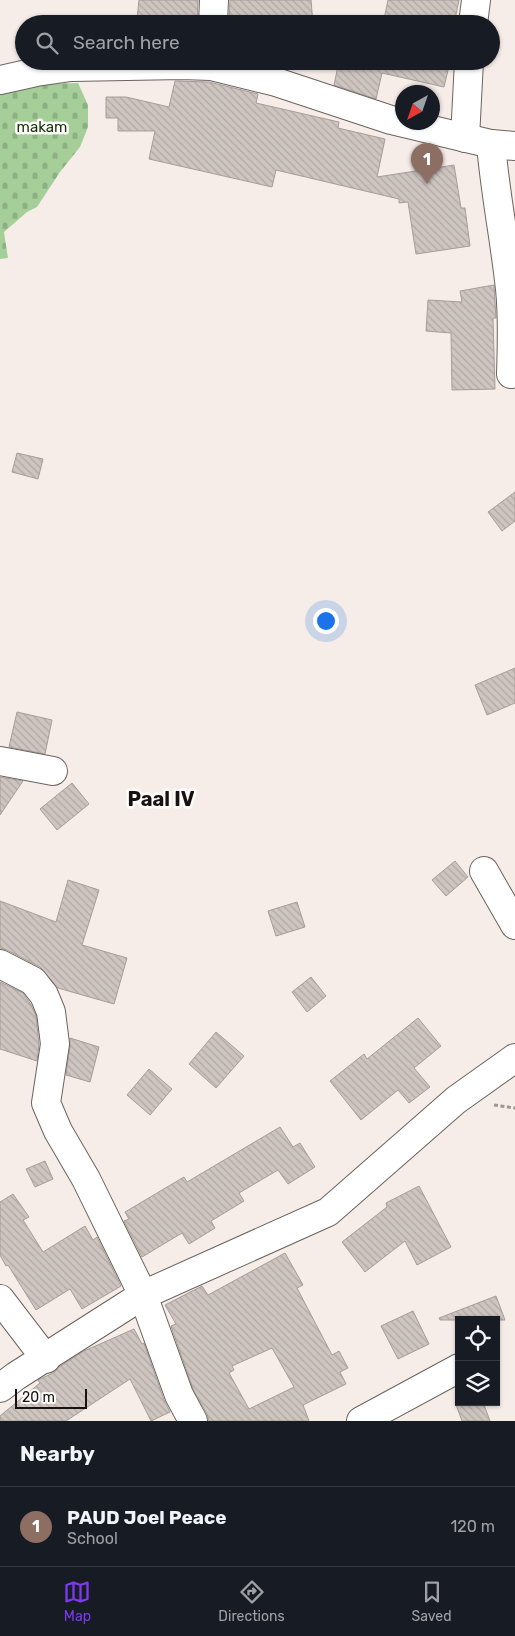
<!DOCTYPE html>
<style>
body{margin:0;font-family:Rubik,sans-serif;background:#242831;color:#f1f3f6}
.controls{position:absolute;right:15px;bottom:15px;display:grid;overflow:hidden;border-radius:0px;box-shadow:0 1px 4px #0004}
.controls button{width:45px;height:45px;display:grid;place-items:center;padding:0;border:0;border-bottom:1px solid #363941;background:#171b24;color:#f1f3f6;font:25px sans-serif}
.compass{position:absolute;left:395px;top:85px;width:45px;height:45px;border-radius:50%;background:#171b24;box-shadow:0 1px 4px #0004;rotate:220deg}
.scale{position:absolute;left:15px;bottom:12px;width:72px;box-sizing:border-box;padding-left:5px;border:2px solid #151211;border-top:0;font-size:14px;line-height:18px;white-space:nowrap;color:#151211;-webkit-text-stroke:4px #fefcfb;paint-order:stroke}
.you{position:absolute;left:325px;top:620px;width:18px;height:18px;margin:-12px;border:4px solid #fff;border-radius:50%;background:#1a73e8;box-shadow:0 0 0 8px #1a73e833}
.badge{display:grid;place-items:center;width:32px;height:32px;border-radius:50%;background:#7c3aed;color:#fff;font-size:16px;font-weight:700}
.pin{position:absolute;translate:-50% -41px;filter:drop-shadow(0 1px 2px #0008)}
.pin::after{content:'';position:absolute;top:26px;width:18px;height:15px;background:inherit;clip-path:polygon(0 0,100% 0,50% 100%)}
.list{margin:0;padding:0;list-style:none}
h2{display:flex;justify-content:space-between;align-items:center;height:65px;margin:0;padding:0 20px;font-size:21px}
h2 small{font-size:16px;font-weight:400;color:#9ea1a6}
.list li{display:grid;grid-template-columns:32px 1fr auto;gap:15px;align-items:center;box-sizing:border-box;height:80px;padding:0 20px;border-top:1px solid #363941}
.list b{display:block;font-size:19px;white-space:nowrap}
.list p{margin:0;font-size:16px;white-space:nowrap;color:#9ea1a6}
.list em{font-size:16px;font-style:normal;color:#9ea1a6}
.icon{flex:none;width:28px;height:28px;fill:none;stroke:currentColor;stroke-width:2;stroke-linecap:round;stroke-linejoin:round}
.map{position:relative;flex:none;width:515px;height:1421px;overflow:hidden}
.search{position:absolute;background:#171b24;box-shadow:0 1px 4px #0004;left:15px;right:15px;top:15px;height:55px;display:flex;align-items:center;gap:12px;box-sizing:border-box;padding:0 18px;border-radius:28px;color:#9ea1a6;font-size:19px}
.sheet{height:145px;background:#171b24}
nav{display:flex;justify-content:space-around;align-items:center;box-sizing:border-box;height:70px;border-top:1px solid #363941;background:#171b24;font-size:14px;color:#9ea1a6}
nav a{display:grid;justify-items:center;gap:2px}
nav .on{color:#7c3aed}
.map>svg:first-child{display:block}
.cemetery{fill:url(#cemetery-stones)}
.building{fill:url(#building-back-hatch);stroke:#a69d99;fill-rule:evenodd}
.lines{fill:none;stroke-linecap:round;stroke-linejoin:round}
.minor-casing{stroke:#6b635f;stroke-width:30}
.path{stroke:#9e9794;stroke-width:3;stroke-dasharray:4 2.5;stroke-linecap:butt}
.minor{stroke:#fff;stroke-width:28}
.labels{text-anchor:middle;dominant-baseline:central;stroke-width:5;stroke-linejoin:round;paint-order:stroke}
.park-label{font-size:15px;fill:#143209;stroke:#fefcfb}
.district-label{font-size:20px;font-weight:bold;fill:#151211;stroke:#fefcfb}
</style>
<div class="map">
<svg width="515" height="1421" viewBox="0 0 515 1421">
<defs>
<pattern id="cemetery-stones" width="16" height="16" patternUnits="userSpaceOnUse" patternTransform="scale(1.25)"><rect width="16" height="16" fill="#a5ce99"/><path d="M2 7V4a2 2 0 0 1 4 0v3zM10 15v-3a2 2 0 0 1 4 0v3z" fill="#8db083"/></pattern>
<pattern id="building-back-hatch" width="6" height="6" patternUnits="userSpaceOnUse" patternTransform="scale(1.25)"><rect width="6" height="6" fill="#cec5c0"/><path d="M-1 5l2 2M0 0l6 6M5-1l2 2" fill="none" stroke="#b0a8a4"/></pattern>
</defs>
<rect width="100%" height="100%" fill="#f7ede8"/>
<path class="cemetery" d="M 0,82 L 12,85 L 78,83 L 88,105 L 88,127 L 80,147 L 60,172 L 37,207 L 27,212 L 4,232 L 8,258 L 0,259 Z"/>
<g class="building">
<path d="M 139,0 L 198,0 L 197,24 L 137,19 Z"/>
<path d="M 230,0 L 311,0 L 313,24 L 229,24 Z"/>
<path d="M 388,0 L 459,0 L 454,24 L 383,24 Z"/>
<path d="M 339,61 L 430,61 L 449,66 L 444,87 L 382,73 L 376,99 L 334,85 Z"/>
<path d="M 175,81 L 209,82 L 258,94 L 256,103 L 339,122 L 338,128 L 385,139 L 377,177 L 454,165 L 461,208 L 465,208 L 470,246 L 416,254 L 408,202 L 399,203 L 399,199 L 276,170 L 272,187 L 149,159 L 155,131 L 118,131 L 118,118 L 106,118 L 106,97 L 126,97 L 169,107 Z"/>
<path d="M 494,285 L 496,318 L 493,318 L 495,389 L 452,390 L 451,333 L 426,331 L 428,300 L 462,302 L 460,291 Z"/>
<path d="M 17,453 L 43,459 L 38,479 L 12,472 Z"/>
<path d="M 515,492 L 515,521 L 502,531 L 488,512 Z"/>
<path d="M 515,668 L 515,703 L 487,715 L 475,685 Z"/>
<path d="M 17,712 L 52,720 L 45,754 L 9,747 Z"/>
<path d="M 0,777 L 23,781 L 0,815 Z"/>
<path d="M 72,783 L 89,804 L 57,830 L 40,809 Z"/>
<path d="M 455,861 L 468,877 L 446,896 L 432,880 Z"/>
<path d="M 68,880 L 99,890 L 82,945 L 127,958 L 114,1004 L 58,988 L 40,967 L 7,950 L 0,948 L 0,901 L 56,922 Z"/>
<path d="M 297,902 L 305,927 L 276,936 L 268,911 Z"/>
<path d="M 311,977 L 326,996 L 307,1012 L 292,992 Z"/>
<path d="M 0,982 L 23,993 L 30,1003 L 36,1016 L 39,1044 L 37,1061 L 0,1049 Z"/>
<path d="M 418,1018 L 441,1046 L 414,1068 L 430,1087 L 409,1103 L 398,1090 L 361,1120 L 330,1081 L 364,1054 L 367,1059 Z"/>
<path d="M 216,1032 L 244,1056 L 216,1088 L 189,1064 Z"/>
<path d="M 70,1038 L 99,1047 L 90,1082 L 66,1075 L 70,1046 Z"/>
<path d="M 149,1069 L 172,1089 L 150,1115 L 127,1095 Z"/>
<path d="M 280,1127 L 293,1147 L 300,1143 L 315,1167 L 288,1184 L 278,1170 L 239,1193 L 244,1201 L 211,1221 L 215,1228 L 189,1244 L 182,1233 L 142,1257 L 124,1221 L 129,1219 L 125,1212 L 184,1177 L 187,1182 Z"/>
<path d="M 45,1161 L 53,1179 L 35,1187 L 26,1169 Z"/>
<path d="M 419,1186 L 451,1247 L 417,1265 L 405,1241 L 365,1272 L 342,1242 L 387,1207 L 386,1203 Z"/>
<path d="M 13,1194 L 29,1217 L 23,1220 L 43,1252 L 85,1226 L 93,1240 L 97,1237 L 121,1286 L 82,1309 L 70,1289 L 36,1310 L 8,1265 L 6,1266 L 0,1255 L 0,1202 Z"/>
<path d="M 285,1253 L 303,1285 L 297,1288 L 332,1355 L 339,1351 L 348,1368 L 340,1372 L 346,1384 L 303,1405 L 309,1421 L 209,1421 L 207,1414 L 193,1389 L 171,1326 L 176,1324 L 165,1305 L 202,1286 L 208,1295 ZM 272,1348 L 294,1387 L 249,1409 L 229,1373 L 234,1370 L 232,1366 Z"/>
<path d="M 496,1296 L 505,1320 L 440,1320 L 439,1318 Z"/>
<path d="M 413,1311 L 429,1344 L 398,1359 L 381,1326 Z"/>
<path d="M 134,1329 L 142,1344 L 144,1343 L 164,1400 L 170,1412 L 151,1421 L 130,1379 L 66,1421 L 0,1421 L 0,1416 L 40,1383 L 38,1380 L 55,1372 L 59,1367 L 84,1351 Z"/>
<path d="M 455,1402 L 483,1402 L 490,1421 L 462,1421 Z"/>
</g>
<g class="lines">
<g class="minor-casing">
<g id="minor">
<path d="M 213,24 L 214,0"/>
<path d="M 473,24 L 476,0"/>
<path d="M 0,80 L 36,72 L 71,67 L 182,65 L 211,66 L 276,82 L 391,120 L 491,144 L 515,146"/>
<path d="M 465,138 L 469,61"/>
<path d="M 491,144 C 495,193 505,241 510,289 C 513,318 512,346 511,374"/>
<path d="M 0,761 L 53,771"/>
<path d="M 484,871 L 515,925"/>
<path d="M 0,964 L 33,981 L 44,995 L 51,1012 L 55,1044 L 46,1103 L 58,1131 L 86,1179 L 143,1295 L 179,1395 L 193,1421"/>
<path d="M 0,1299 L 46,1359"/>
<path d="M 0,1388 L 16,1376 L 143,1295 L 328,1212 L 456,1100 L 515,1058"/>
<path d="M 361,1421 L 459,1368"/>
</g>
</g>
<path class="path" d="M 494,1105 L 515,1108"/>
<use href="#minor" class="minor"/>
</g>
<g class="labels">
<g class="park-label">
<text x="42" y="127">makam</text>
</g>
<g class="district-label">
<text x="161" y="799">Paal IV</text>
</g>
</g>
</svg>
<div class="controls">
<button><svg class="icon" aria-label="locate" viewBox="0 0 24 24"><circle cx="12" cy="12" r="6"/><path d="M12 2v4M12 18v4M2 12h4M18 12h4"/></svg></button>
<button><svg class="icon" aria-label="layers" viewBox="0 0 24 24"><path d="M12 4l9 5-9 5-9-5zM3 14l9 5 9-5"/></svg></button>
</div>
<svg class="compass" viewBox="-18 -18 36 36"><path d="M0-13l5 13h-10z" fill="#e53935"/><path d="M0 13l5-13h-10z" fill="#9ea1a6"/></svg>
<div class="scale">20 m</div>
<div class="you"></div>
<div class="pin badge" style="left:427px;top:184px;background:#8d6e63">1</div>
<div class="search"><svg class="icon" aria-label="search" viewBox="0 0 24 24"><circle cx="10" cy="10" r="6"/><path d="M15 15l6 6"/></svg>Search here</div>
</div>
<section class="sheet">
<h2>Nearby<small></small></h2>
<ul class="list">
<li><span class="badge" style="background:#8d6e63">1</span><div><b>PAUD Joel Peace</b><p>School</p></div><em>120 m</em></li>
</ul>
</section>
<nav>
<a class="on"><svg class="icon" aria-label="map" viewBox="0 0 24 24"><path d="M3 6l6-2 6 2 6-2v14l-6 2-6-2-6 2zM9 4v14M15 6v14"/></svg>Map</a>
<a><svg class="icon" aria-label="directions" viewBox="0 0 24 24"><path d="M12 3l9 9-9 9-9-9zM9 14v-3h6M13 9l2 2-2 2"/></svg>Directions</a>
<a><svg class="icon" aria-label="saved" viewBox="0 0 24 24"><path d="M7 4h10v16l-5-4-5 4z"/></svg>Saved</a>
</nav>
